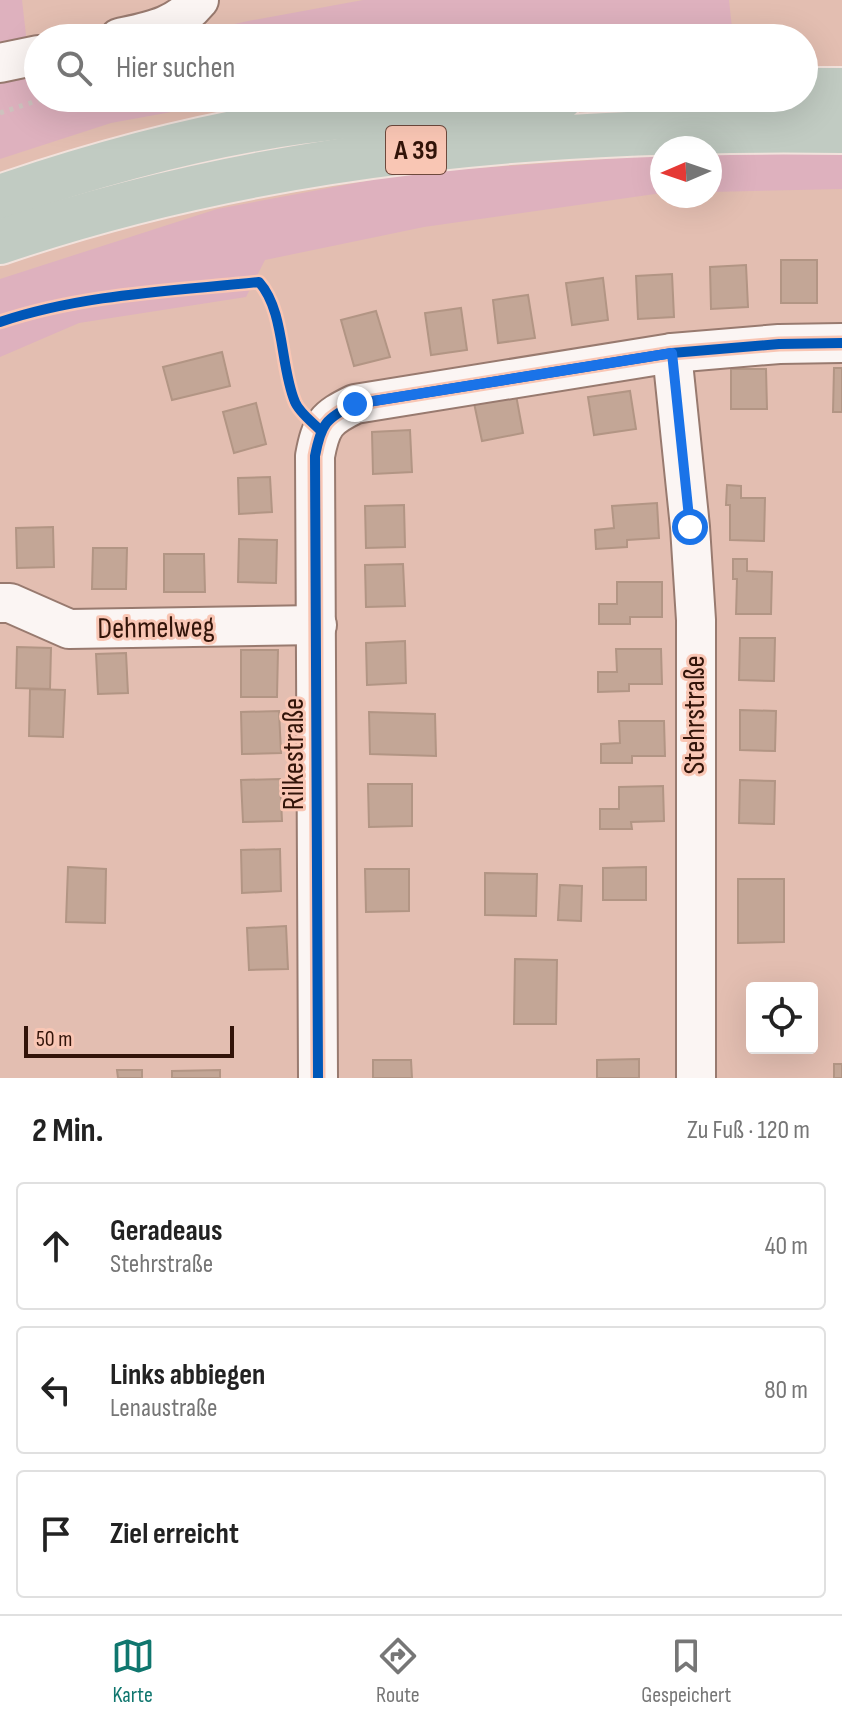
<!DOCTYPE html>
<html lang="de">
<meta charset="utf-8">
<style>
body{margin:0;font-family:"Sofia Sans Condensed",sans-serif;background:#f6f6f6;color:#222}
.controls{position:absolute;right:24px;bottom:24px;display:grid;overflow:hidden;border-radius:8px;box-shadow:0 8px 32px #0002}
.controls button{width:72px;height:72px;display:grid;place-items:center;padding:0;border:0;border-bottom:2px solid #e0e0e0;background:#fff;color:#222;font:40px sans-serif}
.compass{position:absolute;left:650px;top:136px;width:72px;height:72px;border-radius:50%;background:#fff;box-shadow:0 8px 32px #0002;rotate:268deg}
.scale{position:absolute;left:24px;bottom:20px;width:210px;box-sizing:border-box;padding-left:8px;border:4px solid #321409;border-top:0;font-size:22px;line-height:28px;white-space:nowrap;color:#321409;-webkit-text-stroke:6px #f9c6b4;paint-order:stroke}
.stop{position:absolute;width:24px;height:24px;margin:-18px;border:6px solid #1a73e8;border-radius:50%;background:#fff}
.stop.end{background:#1a73e8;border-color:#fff;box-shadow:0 2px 8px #0008}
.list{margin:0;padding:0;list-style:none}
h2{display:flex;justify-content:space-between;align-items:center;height:104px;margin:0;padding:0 32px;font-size:34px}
h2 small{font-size:26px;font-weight:400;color:#767676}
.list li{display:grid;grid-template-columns:52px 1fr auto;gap:24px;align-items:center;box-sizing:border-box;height:128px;margin:0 16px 16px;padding:0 16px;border:2px solid #e0e0e0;border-radius:8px}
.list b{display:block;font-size:30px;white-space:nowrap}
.list p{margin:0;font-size:26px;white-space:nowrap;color:#767676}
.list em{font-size:26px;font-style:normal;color:#767676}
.icon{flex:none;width:44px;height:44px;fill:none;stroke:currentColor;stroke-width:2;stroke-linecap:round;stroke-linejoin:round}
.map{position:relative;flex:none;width:842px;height:1078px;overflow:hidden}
.search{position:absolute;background:#fff;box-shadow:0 8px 32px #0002;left:24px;right:24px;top:24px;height:88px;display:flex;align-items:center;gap:20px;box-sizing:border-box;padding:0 28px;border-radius:44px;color:#767676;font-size:30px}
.sheet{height:536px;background:#fff}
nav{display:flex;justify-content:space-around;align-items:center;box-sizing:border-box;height:112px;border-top:2px solid #e0e0e0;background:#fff;font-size:22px;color:#767676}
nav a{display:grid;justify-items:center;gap:4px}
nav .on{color:#0f766e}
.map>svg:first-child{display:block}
.green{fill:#deb1be}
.building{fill:#c3a696;stroke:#b29584;stroke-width:2}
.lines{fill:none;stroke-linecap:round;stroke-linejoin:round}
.minor-casing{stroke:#987a6f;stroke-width:42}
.highway-casing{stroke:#f2e2dc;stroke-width:48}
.path{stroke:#cec2be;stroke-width:5;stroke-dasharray:4 6;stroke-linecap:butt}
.minor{stroke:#fbf5f3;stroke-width:38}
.highway{stroke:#c1cbc2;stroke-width:44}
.cycleway-casing{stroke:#f9c6b4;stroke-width:15}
.cycleway{stroke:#0057b8;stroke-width:10}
.route{stroke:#1a73e8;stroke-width:10}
.labels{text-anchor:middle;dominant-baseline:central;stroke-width:6;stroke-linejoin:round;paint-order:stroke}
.shield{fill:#f9c6b4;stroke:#6e493c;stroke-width:2}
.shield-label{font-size:28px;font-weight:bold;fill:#321409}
.street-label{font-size:30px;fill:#321409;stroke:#f9c6b4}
</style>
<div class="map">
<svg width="842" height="1078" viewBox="0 0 842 1078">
<rect width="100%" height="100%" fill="#e3beb1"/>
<g class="green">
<path d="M 0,0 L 22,0 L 27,44 L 0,51 Z"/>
<path d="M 363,0 L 729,0 L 733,38 L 172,38 L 248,21 Z"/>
<path d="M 38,68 L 38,98 L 248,98 L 111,123 L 0,159 L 0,77 Z"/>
<path d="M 842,147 L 842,189 L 710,192 L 710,153 Z"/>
<path d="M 662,155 L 662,193 L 424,227 L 265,260 L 246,297 L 79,323 L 0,357 L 0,279 L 217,209 L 409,173 Z"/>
</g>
<g class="building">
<rect x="781" y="260" width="36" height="43"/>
<path d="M 746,265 L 748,307 L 711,309 L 710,267 Z"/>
<path d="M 672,274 L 674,317 L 638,319 L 636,276 Z"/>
<path d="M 603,278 L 608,320 L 572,325 L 566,283 Z"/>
<path d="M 528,295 L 535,338 L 498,343 L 493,300 Z"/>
<path d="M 461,308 L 467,350 L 431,355 L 425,313 Z"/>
<path d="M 376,311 L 390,357 L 354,366 L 341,320 Z"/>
<path d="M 222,352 L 230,386 L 172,400 L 163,367 Z"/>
<path d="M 834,368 L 842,368 L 842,412 L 833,412 Z"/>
<path d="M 731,369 L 766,369 L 767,409 L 731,409 Z"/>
<path d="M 630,391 L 636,429 L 594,435 L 588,397 Z"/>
<path d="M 516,395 L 523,433 L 482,441 L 474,403 Z"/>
<path d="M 256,403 L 266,444 L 234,453 L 223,412 Z"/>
<path d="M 410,430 L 412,472 L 373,474 L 372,432 Z"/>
<path d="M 270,477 L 272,512 L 239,514 L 238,478 Z"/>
<path d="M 727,485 L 741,486 L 741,498 L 765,498 L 764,541 L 730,540 L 730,505 L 726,505 Z"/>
<path d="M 657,503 L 659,538 L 627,540 L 627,547 L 596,549 L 595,530 L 614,528 L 612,506 Z"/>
<path d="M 404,505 L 405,547 L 366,548 L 365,506 Z"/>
<path d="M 53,527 L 54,567 L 17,568 L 16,528 Z"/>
<path d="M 239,539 L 277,540 L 276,583 L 238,582 Z"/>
<path d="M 93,548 L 127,548 L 126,589 L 92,589 Z"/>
<path d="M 164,554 L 204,554 L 205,592 L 164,592 Z"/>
<path d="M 733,559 L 747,559 L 747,571 L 772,572 L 771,614 L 736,614 L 737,579 L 733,579 Z"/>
<path d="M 403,564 L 405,606 L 366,607 L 365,565 Z"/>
<path d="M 617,582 L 662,582 L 662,617 L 630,617 L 630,624 L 599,624 L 599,604 L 617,604 Z"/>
<path d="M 740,638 L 775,638 L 774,681 L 739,680 Z"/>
<path d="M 405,641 L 406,683 L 367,685 L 366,643 Z"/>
<path d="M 17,647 L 51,648 L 50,689 L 16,688 Z"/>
<path d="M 616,649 L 661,649 L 662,684 L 629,684 L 629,691 L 598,692 L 598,672 L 617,672 Z"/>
<path d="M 241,650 L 278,650 L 277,697 L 241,697 Z"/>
<path d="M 126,653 L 128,693 L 98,694 L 96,654 Z"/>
<path d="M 30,689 L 65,690 L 63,737 L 29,736 Z"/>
<path d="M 740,710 L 776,711 L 775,751 L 740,750 Z"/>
<path d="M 279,711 L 281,753 L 242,754 L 241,712 Z"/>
<path d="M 369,712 L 435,714 L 436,756 L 370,754 Z"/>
<path d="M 619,721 L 664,721 L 665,756 L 632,756 L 632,763 L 601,763 L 601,744 L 620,743 Z"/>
<path d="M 280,779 L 282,821 L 243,822 L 241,780 Z"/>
<path d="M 740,780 L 775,781 L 774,824 L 739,823 Z"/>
<path d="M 368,784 L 412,784 L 412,826 L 369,827 Z"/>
<path d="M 663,786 L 664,821 L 631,822 L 632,829 L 600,829 L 600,809 L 619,809 L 619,787 Z"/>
<path d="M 280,849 L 281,891 L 242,893 L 241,850 Z"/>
<path d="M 68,867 L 106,869 L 105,923 L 66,922 Z"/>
<path d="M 646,867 L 646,900 L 603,900 L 603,868 Z"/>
<path d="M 365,869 L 409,869 L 409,911 L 366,912 Z"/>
<path d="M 485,873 L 537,874 L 536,916 L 485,915 Z"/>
<path d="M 738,879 L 784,879 L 784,942 L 738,943 Z"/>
<path d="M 560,885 L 582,886 L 581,921 L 558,920 Z"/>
<path d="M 286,926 L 288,969 L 249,970 L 247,928 Z"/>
<path d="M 515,959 L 557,960 L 556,1024 L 514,1024 Z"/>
<path d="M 639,1059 L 639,1078 L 597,1078 L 597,1060 Z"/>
<path d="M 373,1060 L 411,1060 L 412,1078 L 373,1078 Z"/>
<rect x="834" y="1064" width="8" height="14"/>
<path d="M 117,1070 L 142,1070 L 142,1078 L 118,1078 Z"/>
<path d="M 220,1070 L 220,1078 L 172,1078 L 172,1071 Z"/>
</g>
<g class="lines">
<g class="minor-casing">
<g id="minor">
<path d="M 119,38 C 151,31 177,27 199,0"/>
<path d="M 0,63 L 38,55"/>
<path d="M 672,353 L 690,527 L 696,620 L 696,1078"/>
<path d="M 0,603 L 10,603 L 69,629 L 317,625"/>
<path d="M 318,1078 L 315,456 C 321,424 326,418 355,404 L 672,353 L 779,344 L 842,343"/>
</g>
</g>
<g class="highway-casing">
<g id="highway">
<path d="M 804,90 L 842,90"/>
<path d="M 0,197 C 97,164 198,136 300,122 C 386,110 473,104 560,98"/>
<path d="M 0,242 C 270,150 558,127 842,131"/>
</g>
</g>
<g class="path">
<path d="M 0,113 L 45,98"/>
<path d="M 0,322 C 83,294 173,291 259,282 L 266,290 L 295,404 L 300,409"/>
</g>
<use href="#minor" class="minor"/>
<use href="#highway" class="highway"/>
<g class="cycleway-casing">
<g id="cycleway">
<path d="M 0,322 C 83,294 173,291 259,282 C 285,311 280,367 295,402 C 299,412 312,422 320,430"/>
<path d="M 318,1078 L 315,456 C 321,424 326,418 355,404 L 672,353 L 779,344 L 842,343"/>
</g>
</g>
<use href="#cycleway" class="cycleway"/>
</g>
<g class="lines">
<path class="route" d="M 355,404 L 672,353 L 690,527"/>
</g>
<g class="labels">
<rect class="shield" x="386" y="126" width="60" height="48" rx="6"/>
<g class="shield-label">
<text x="416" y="150">A 39</text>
</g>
<g class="street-label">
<text transform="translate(156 628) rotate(-1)">Dehmelweg</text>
<text transform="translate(695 715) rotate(-90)">Stehrstraße</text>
<text transform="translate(294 754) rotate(-90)">Rilkestraße</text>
</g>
</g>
</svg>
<div class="controls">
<button><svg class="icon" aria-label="locate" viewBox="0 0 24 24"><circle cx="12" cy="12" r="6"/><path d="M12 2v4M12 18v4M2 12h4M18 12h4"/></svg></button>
</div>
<svg class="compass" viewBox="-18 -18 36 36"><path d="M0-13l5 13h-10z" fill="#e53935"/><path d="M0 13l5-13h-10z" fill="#767676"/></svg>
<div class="scale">50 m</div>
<div class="stop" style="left:690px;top:527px"></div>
<div class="stop end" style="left:355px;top:404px"></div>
<div class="search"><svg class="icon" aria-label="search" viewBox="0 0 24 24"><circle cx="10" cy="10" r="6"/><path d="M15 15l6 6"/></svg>Hier suchen</div>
</div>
<section class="sheet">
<h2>2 Min.<small>Zu Fuß · 120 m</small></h2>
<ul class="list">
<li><svg class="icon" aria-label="ahead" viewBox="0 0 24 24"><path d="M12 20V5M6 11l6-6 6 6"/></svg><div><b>Geradeaus</b><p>Stehrstraße</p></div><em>40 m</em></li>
<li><svg class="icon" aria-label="left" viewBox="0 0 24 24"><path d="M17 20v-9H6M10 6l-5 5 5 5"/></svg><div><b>Links abbiegen</b><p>Lenaustraße</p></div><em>80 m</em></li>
<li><svg class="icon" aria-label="arrive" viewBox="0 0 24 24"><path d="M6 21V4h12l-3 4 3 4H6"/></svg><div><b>Ziel erreicht</b></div></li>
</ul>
</section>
<nav>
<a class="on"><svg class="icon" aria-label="map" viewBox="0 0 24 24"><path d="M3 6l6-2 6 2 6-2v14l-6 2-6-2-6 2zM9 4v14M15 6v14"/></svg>Karte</a>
<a><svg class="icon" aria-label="directions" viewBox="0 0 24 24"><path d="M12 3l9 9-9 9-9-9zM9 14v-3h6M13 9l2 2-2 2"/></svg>Route</a>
<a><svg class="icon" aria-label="saved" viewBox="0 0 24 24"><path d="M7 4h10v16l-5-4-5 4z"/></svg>Gespeichert</a>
</nav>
